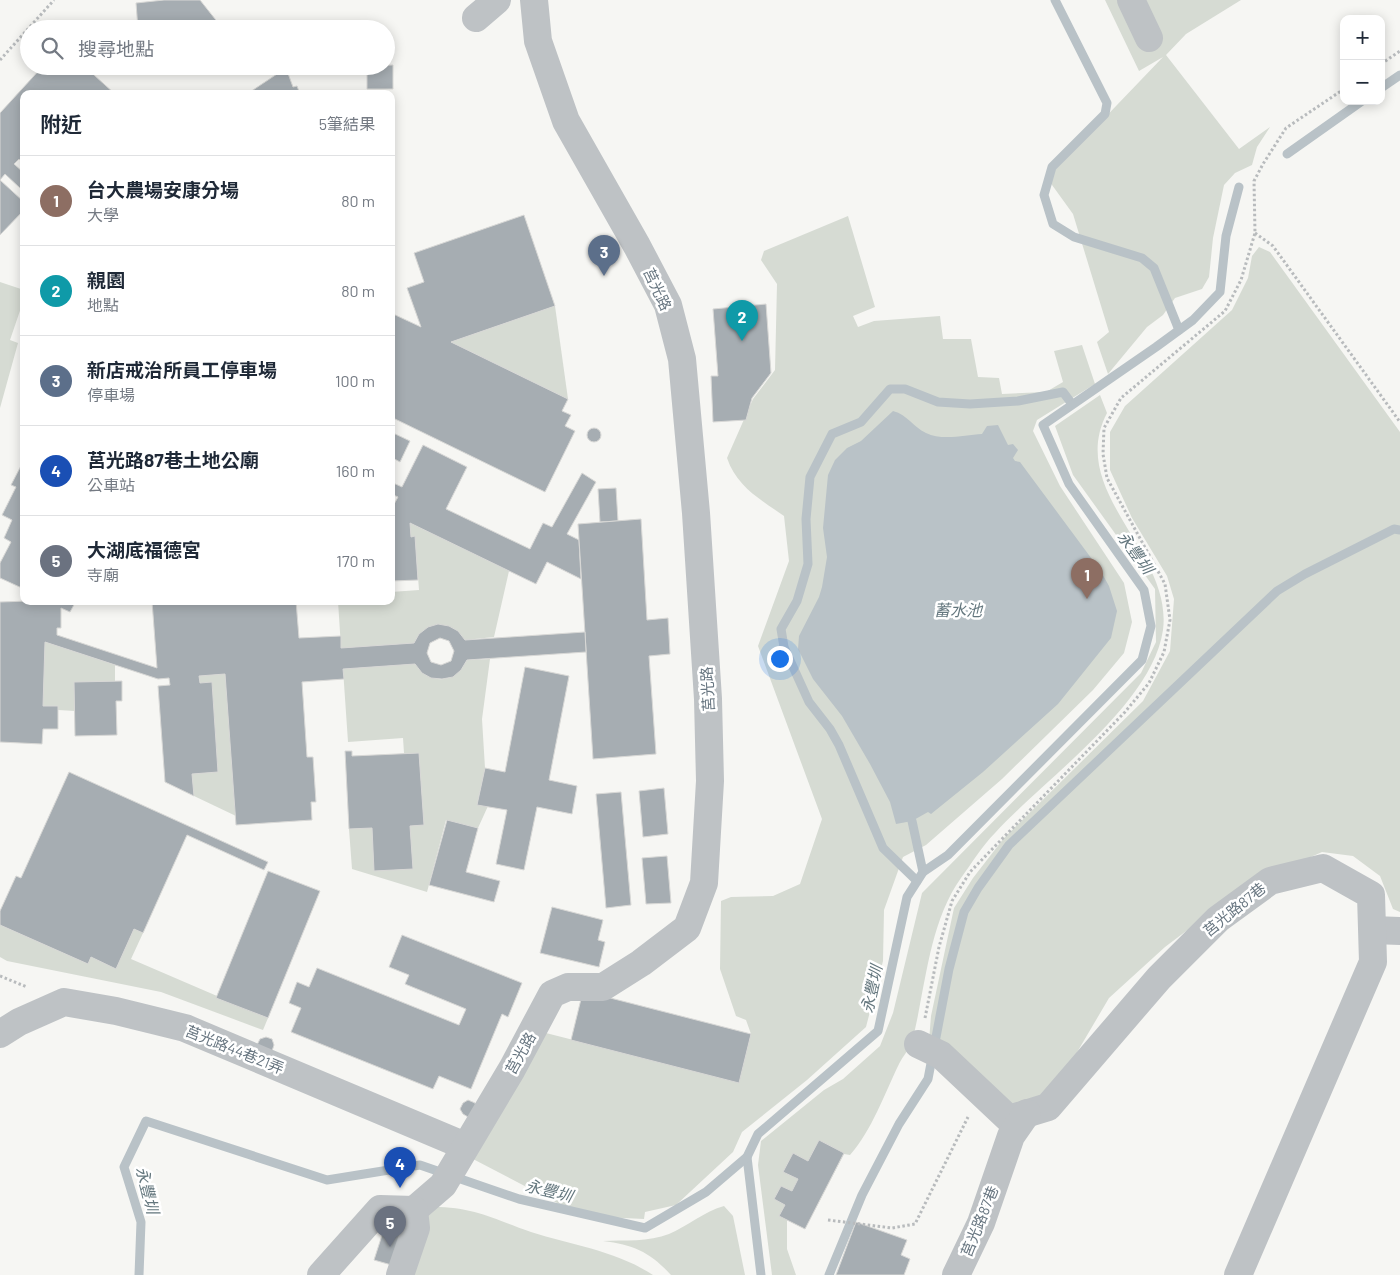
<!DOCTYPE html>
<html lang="zh-TW">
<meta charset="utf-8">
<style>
body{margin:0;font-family:Barlow,"Noto Sans TC",sans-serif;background:#f2f2f3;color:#1f2937}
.controls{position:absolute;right:15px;top:15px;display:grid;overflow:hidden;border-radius:10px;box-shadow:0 2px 12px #0003}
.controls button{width:45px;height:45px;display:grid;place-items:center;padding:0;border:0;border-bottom:1px solid #e0e1e3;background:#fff;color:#1f2937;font:25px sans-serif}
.you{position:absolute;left:779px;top:658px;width:18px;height:18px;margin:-12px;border:4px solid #fff;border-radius:50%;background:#1a73e8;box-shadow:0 0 0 8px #1a73e833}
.badge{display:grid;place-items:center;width:32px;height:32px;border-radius:50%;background:#d93025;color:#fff;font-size:16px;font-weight:700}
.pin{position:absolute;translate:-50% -41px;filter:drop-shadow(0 1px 2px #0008)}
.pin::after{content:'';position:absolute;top:26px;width:18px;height:15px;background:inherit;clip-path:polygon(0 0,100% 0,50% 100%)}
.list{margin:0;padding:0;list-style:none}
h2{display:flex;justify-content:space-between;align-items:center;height:65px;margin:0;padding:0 20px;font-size:21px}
h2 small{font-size:16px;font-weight:400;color:#747a83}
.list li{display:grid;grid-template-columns:32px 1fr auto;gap:15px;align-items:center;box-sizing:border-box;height:90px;padding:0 20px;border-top:1px solid #e0e1e3}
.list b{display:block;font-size:19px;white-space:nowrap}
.list p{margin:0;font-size:16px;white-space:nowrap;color:#747a83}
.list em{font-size:16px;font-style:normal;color:#747a83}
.icon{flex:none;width:28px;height:28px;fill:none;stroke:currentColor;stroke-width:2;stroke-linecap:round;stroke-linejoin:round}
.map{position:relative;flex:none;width:1400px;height:1275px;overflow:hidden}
.search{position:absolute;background:#fff;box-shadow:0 2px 12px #0003;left:20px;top:20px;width:375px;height:55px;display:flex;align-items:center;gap:12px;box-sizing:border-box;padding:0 18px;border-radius:28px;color:#747a83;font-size:19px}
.panel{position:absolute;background:#fff;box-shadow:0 2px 12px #0003;left:20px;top:90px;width:375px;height:515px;border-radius:10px}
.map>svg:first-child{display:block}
.green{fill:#d6dbd3}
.water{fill:#b9c2c7}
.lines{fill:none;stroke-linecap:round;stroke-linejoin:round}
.stream{stroke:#b9c2c7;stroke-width:9}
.building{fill:#a6adb2;stroke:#d8d8d6;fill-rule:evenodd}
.path{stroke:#b8bbbd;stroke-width:3;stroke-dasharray:2.5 2.5;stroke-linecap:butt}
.minor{stroke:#bec2c5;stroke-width:28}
.labels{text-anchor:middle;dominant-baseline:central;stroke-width:5;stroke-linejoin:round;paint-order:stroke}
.street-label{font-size:15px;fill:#687681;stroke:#fff}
.water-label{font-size:16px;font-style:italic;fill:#64777e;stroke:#fff}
</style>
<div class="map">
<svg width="1400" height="1275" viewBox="0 0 1400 1275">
<rect width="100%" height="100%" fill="#f6f6f3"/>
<g class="green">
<path d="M 1105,0 L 1241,0 L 1186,34 L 1166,55 L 1239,149 L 1270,127 L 1257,147 L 1252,165 L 1235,173 L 1224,185 L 1213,238 L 1209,277 L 1202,289 L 1175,298 L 1163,315 L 1147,327 L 1108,374 L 1097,342 L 1109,332 L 1073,214 L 1047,178 L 1163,57 L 1139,71 Z"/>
<path d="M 848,216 L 875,307 L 853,316 L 858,327 L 874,321 L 940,316 L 943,339 L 971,339 L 978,377 L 999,378 L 1002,394 L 1046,392 L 1063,382 L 1054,351 L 1082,345 L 1095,384 L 1037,420 L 1033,431 L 1060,486 L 1124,583 L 1132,622 L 1124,653 L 1093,690 L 1002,779 L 926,845 L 903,857 L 884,910 L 883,961 L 866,1027 L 807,1080 L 742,1132 L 733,1152 L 676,1205 L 645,1212 L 644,1219 L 582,1216 L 473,1159 L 538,1031 L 739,1082 L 751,1034 L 746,1020 L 736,1016 L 720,969 L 721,901 L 731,897 L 773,896 L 800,884 L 822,819 L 758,646 L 789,561 L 784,516 C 760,499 737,487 727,458 L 753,399 L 775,370 L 777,284 L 761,260 L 764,251 Z"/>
<path d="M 1259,247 L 1270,252 L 1400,432 L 1400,912 L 1393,909 L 1380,876 L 1353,856 L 1322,852 L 1246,886 L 1165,947 L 1109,998 L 1056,1088 L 1019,1107 L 997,1097 L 929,1041 L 931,1016 L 954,908 L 973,878 L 1004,838 L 1143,701 L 1170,651 L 1174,599 L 1167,576 L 1132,518 L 1110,470 L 1110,432 L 1125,406 L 1232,310 L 1248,278 L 1252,256 Z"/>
<path d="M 0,282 L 24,290 L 24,299 L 10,340 L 18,343 L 0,408 Z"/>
<path d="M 555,306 L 568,399 L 451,342 Z"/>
<path d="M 1100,395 L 1107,413 C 1066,492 1173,551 1163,630 C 1152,705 1045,778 995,833 C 982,846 972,863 961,878 C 929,923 926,985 913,1038 C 911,1047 903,1056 899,1064 C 884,1095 872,1130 850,1155 L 844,1154 L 805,1229 L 787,1220 L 787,1249 L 796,1275 L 772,1275 L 758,1165 L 761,1141 L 824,1090 L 843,1079 L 880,1046 L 893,1013 L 922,893 L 1141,673 L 1156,642 L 1155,589 L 1073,475 L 1055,426 Z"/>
<path d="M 410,523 L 509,571 L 494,637 L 465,640 C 450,620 427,621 414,643 L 341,648 L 338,601 L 391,601 L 391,592 L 419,590 L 415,537 L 411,537 Z"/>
<path d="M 45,642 L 115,665 L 115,681 L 74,682 L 75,711 L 58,710 L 58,706 L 43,706 Z"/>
<path d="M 490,659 L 482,719 L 485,768 L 477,804 L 488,806 L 478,828 L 446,820 L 427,892 L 352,869 L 349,829 L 372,828 L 374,871 L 413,869 L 410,826 L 424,825 L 419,753 L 404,753 L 403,738 L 348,742 L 343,669 L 415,664 C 432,685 453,685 467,660 Z"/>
<path d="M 225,674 L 236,816 L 194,796 L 192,774 L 218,772 L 199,676 Z"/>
<path d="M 0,925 L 88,964 L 91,957 L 116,969 L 134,929 L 143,933 L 131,959 L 268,1018 L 263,1030 L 161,992 L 7,961 L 0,957 Z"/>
<path d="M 724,1206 L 733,1216 L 745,1275 L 671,1275 C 650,1252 634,1245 603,1241 C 624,1240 649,1242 669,1234 C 688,1226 703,1212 724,1206 Z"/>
<path d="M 433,1207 C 475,1207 493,1219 531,1232 C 572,1245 617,1251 653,1275 L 406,1275 L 419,1232 Z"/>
</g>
<path class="water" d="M 893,411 C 908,415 913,427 926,433 C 942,441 965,435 982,434 L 987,426 L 998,425 L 1008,445 L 1013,444 L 1018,450 L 1013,458 L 1015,461 L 1020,462 L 1100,570 L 1109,586 L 1117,611 L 1111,638 L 1058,704 L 983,772 L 931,814 L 928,812 L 912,821 L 896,824 L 890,802 L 870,764 L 842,716 L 813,679 L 798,649 L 799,636 L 819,597 L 822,587 L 827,557 L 823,528 L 828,475 L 835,460 L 847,448 L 861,441 Z"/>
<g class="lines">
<g class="stream">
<path d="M 1055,0 L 1107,103 L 1105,114 L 1052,167 L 1044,195 L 1053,224 L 1074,237 L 1142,258 L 1154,268 L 1179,330"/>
<path d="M 1381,88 L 1400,75"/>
<path d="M 1287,154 L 1362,101"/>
<path d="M 912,821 L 923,872"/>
<path d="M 917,881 L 883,848 L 839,745 L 830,729 L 809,702 L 784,647 L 781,629 L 797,601 L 808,564 L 806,519 L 810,477 L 832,434 L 861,422 L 890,389 L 905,389 L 938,402 L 970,404 L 1018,401 L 1063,392 L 1072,404"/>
<path d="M 747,1157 L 761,1275"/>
<path d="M 139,1275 L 141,1222 L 124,1167 L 146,1121 L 327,1180 L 420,1165 L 519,1199 L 645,1228 L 706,1192 L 747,1157 L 758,1134 L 878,1031 L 907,897 L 923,872 L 948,855 L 1142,660 L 1151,626 L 1144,590 L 1069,484 L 1043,425 L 1156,347 L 1193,320 L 1220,292 L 1226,236 L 1239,187"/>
<path d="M 829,1275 L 862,1195 L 899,1124 L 928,1079 L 949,969 L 964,912 L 978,888 L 1009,845 L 1277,591 L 1305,574 L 1394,529 L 1400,530"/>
</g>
</g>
<g class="building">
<path d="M 164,0 L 200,0 L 223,29 L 138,29 L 136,3 Z"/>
<path d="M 393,65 L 393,89 L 367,89 L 367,66 Z"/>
<path d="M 43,66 L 84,66 L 115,94 L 24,94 L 24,164 L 19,159 L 14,164 L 24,173 L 24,183 L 20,188 L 5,174 L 0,180 L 0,113 Z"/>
<path d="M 286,68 L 293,87 L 297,86 L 300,94 L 247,94 Z"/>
<path d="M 0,180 L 24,202 L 24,210 L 0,235 Z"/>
<path d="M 524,215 L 555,306 L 451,342 L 568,399 L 562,411 L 571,415 L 565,426 L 575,431 L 545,492 L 391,417 L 391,313 L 421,327 L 407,288 L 424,282 L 414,253 Z"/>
<path d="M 766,304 L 771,373 L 752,398 L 746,420 L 713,422 L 711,376 L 718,376 L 713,309 Z"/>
<circle cx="594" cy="435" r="7"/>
<path d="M 391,432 L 410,441 L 400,462 L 391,457 Z"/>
<path d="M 423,445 L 467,467 L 446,509 L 530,549 L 543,523 L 552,527 L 582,473 L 596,482 L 567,534 L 579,540 L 581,579 L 547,562 L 536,584 L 410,523 L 411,537 L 415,536 L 418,580 L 391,581 L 391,505 L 393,506 L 398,497 L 391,494 L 391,482 L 402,487 Z"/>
<path d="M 24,460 L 24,589 L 0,578 L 0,563 L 11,542 L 4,538 L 12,520 L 2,515 L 16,487 L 11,485 Z"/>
<path d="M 616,488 L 618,521 L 600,522 L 598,489 Z"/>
<path d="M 641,519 L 647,620 L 668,618 L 669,635 L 670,654 L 649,656 L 656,754 L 593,759 L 578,524 Z"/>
<path d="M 28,601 L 76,601 L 70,612 L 61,608 L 61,628 L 57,628 L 57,635 L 157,668 L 152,601 L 296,601 L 299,638 L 341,636 L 341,648 L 414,643 L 419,634 L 428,627 L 438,624 L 449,626 L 458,631 L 465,640 L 585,632 L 586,652 L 467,660 L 461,670 L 453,677 L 442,679 L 431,678 L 422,673 L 415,664 L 343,669 L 344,679 L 302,682 L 307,757 L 313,757 L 316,802 L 311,802 L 312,820 L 236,825 L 225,674 L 199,676 L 200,683 L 212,682 L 218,772 L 192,774 L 194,796 L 165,782 L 158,686 L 170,685 L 169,678 L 158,679 L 45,642 L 43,706 L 58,706 L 58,729 L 43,729 L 42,744 L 0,742 L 0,602 ZM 440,638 L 449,641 L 454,651 L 451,661 L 441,665 L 431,662 L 427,653 L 430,643 Z"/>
<path d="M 525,667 L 569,676 L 549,780 L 577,786 L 572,814 L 537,807 L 524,870 L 496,864 L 507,810 L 477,805 L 485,768 L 505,772 Z"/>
<path d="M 122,681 L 122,701 L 116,701 L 117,735 L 75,736 L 74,682 Z"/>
<path d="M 345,751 L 352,751 L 352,756 L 419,753 L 424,825 L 410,826 L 413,869 L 374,871 L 372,828 L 349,829 Z"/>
<path d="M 69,772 L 268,862 L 264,870 L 187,835 L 143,933 L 134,929 L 116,969 L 91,957 L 88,964 L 0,925 L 0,911 L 16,876 L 21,878 Z"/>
<path d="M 664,788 L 668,834 L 643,837 L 639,791 Z"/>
<path d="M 621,792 L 631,905 L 606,908 L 596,794 Z"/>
<path d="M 447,820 L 478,828 L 466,872 L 500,881 L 494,902 L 429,885 Z"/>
<path d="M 667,856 L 671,903 L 646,904 L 642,858 Z"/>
<path d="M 268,871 L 320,891 L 268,1018 L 216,998 Z"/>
<path d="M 552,907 L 603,920 L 598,940 L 605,942 L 599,967 L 540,953 Z"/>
<path d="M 402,935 L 522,983 L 508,1017 L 502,1014 L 471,1089 L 439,1076 L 433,1089 L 291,1032 L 301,1008 L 289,1003 L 297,982 L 309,987 L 317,968 L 459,1025 L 466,1009 L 405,984 L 409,975 L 389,967 Z"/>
<path d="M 583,991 L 751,1034 L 739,1083 L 571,1040 Z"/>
<path d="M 266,1037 L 272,1039 L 274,1045 L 272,1051 L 257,1045 L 260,1039 Z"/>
<path d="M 468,1100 L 475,1103 L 477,1109 L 468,1117 L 463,1114 L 460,1109 L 463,1103 Z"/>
<path d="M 819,1140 L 844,1153 L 805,1229 L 779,1216 L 785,1205 L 774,1199 L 781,1186 L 792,1191 L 798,1179 L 783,1172 L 793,1153 L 808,1161 Z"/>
<path d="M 856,1222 L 907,1240 L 901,1255 L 910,1259 L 904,1275 L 836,1275 Z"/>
<path d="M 384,1229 L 405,1235 L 395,1266 L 374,1260 Z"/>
</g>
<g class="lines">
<g class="path">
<path d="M 0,60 L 54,0"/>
<path d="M 1381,64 L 1400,51"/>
<path d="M 1255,233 L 1273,246 L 1400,422"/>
<path d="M 0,976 L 27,987"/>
<path d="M 925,1018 L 939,947 L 952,901 L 970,872 L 1125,712 L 1149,683 L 1164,652 L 1170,620 L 1165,584 L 1107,478 L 1103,454 L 1104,428 L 1121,398 L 1225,311 L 1241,280 L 1255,233 L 1254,181 L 1263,164 L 1286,128 L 1344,89"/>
<path d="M 828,1220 L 892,1228 L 915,1224 L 968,1117"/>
</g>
<g class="minor">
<path d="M 1131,0 L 1149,38"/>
<path d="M 476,18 L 497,0"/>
<path d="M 1373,930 L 1400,931"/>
<path d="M 0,1034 L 19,1022 L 64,1002 L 116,1011 L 185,1028 L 465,1146"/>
<path d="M 918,1044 L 941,1055 L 1009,1119 L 1048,1107 L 1159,978 L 1218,919 L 1270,881 L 1323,868 L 1371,895 L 1373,962 L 1238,1275"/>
<path d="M 414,1210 L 443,1185 L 512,1069 L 552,994 L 568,987 L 603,987 L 641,963 L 687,928 L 704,883 L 710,781 L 708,699 L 696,513 L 682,359 L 668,305 L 637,246 L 566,121 L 538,41 L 534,0"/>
<path d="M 321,1275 L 380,1209 L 414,1210"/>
<path d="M 400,1275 L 416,1228 L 414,1210"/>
<path d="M 956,1275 L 981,1223 L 1011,1136 L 1027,1113"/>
</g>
</g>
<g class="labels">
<g class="street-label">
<text transform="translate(658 289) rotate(65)">莒光路</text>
<text transform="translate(707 689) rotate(-93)">莒光路</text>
<text transform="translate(1234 909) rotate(-39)">莒光路87巷</text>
<text transform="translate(235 1049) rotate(22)">莒光路44巷21弄</text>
<text transform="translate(520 1053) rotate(-61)">莒光路</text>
<text transform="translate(979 1221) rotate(-68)">莒光路87巷</text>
</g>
<g class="water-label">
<text transform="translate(1136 552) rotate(54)">永豐圳</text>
<text x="958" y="609">蓄水池</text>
<text transform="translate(871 989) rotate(-78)">永豐圳</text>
<text transform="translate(148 1190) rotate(76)">永豐圳</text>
<text transform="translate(549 1190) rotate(14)">永豐圳</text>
</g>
</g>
</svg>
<div class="controls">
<button>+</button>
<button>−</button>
</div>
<div class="you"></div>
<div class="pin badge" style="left:1087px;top:599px;background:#8d6e63">1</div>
<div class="pin badge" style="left:742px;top:341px;background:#0f9aa8">2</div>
<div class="pin badge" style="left:604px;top:276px;background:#5c6f8a">3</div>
<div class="pin badge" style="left:400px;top:1188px;background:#1a4fb4">4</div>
<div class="pin badge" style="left:390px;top:1247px;background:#6b7280">5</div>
<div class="search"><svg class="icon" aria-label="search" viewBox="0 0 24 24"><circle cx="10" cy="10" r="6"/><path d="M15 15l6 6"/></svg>搜尋地點</div>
<section class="panel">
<h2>附近<small>5筆結果</small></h2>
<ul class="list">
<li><span class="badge" style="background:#8d6e63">1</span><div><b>台大農場安康分場</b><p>大學</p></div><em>80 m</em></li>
<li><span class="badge" style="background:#0f9aa8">2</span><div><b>親園</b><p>地點</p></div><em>80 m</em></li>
<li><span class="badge" style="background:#5c6f8a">3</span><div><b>新店戒治所員工停車場</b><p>停車場</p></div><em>100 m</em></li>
<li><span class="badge" style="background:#1a4fb4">4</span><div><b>莒光路87巷土地公廟</b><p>公車站</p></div><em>160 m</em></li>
<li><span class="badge" style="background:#6b7280">5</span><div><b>大湖底福德宮</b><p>寺廟</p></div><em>170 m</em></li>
</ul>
</section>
</div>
